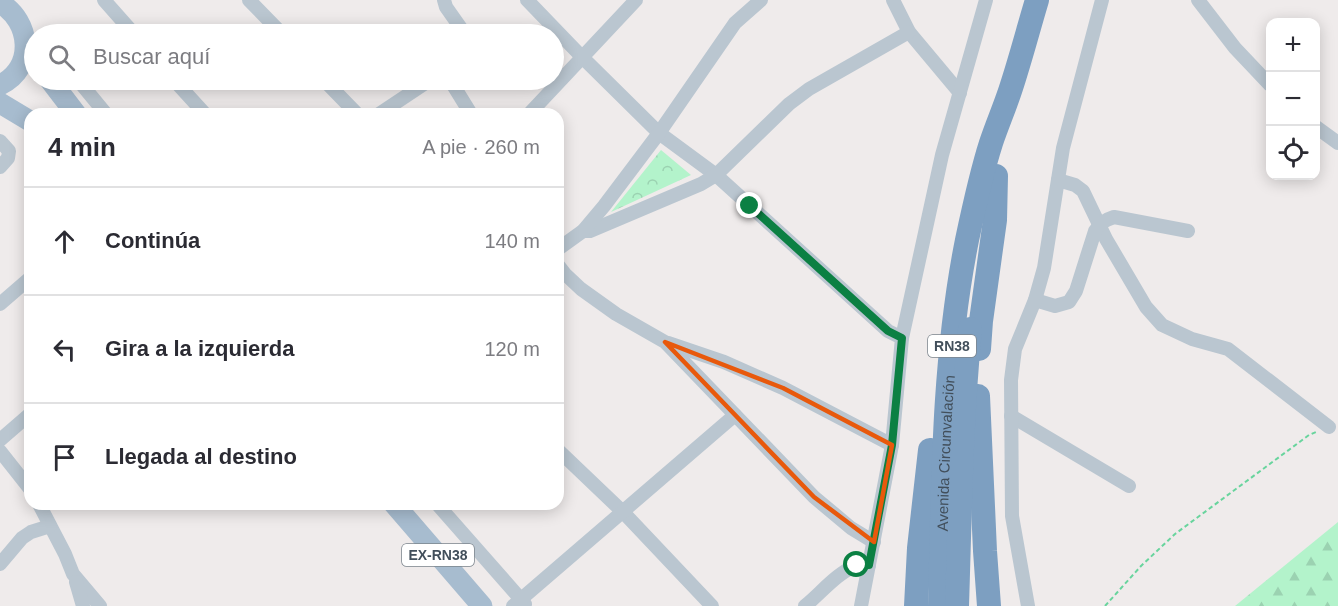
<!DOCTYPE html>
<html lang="es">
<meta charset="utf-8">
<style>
body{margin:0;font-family:Helvetica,sans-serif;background:#f2f2f3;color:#2b2b33}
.controls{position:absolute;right:18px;top:18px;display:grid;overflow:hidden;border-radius:12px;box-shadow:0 3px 15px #0003}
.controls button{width:54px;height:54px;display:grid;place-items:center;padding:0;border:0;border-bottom:2px solid #e1e1e2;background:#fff;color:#2b2b33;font:30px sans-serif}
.stop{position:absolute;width:18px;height:18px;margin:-14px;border:4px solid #0b8043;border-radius:50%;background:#fff}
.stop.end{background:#0b8043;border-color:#fff;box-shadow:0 2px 6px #0008}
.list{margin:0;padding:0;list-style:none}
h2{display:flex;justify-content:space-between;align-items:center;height:78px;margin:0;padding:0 24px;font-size:26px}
h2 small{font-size:20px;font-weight:400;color:#7c7c81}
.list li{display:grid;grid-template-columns:39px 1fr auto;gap:18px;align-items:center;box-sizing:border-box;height:108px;padding:0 24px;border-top:2px solid #e1e1e2}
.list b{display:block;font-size:22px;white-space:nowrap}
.list em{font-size:20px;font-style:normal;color:#7c7c81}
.icon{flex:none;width:33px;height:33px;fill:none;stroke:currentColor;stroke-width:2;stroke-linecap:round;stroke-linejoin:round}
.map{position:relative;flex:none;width:1338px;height:606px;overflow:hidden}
.search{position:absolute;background:#fff;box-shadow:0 3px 15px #0003;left:24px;top:24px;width:540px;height:66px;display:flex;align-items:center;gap:15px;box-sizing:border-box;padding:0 21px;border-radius:33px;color:#7c7c81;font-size:22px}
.panel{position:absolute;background:#fff;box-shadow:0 3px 15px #0003;left:24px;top:108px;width:540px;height:402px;border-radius:18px}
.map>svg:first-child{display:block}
.forest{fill:url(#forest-firs)}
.park{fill:url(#park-crowns)}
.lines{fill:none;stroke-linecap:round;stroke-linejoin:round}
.path{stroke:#68d49d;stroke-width:2;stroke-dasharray:4.5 3;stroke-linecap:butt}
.street{stroke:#bac6d0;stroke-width:14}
.primary{stroke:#a7bccf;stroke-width:21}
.highway{stroke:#7d9fc1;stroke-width:24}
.route{stroke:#0b8043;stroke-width:8}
.marked{fill:none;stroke:#e8590c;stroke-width:4.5;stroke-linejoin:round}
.labels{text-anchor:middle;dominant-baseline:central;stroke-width:4.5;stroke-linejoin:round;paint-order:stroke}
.shield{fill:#fff;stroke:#7b848c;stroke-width:1.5}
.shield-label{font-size:14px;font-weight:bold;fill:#424f5b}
.street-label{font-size:15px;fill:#424f5b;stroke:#fff}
</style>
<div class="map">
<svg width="1338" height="606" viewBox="0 0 1338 606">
<defs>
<pattern id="forest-firs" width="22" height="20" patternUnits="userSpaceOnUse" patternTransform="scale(1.5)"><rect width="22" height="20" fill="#b3f3cb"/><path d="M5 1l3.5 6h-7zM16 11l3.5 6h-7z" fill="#9bd2b1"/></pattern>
<pattern id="park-crowns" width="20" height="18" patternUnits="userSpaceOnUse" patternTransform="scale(1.5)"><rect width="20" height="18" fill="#b3f3cb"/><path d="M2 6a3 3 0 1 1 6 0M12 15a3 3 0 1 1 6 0" fill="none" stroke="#9bd2b1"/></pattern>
</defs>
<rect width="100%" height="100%" fill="#efebeb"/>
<path class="forest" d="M 1338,522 L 1338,606 L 1235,606 Z"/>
<path class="park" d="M 661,150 L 691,175 L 611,212 Z"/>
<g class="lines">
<path class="path" d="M 1105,606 L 1141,566 L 1175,534 L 1309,435 L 1316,432"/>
<g class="street">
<path d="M 104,0 L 134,34"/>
<path d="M 249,0 L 282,34"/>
<path d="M 444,0 L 446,7 L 465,34"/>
<path d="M 527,0 L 582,57 L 659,133 L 716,175 L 888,331 L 902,338 L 892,445 L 861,606"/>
<path d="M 893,0 L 909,32 L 960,93"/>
<path d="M 1198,0 L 1235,48 L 1270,85"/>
<path d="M 78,80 L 106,114"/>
<path d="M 174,80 L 205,114"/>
<path d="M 324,80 L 357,114"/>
<path d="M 450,80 L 471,114"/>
<path d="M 379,114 L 430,80"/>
<path d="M 529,114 L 636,0"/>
<path d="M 1316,127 L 1338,143"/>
<path d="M 0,141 L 9,151 L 8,158 L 0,167"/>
<path d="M 1058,180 L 1075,185 L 1083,191 L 1106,239 L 1146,307 L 1162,325 L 1192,339 L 1228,349 L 1329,427"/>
<path d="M 583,231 L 590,231 L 701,184 L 716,175 L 789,104 L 809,89 L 909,32"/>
<path d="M 558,249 L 583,231 L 604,206 L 659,133 L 735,23 L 761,0"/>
<path d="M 558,265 L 565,274 L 581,289 L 616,314 L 665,342 L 814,497 L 851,528 L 874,542"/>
<path d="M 1035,300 L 1055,306 L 1069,302 L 1076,291 L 1095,231 C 1100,223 1105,220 1114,217 L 1188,231"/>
<path d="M 0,304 L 30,278"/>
<path d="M 902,338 L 942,155 L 986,0"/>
<path d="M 668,343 L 724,362 L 783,388 L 892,445"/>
<path d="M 1011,416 L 1129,486"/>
<path d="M 0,440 L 30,414"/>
<path d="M 558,450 L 623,512 L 712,606"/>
<path d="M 0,451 L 30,489"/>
<path d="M 39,504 L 65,554 L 73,574 L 100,606"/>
<path d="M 437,504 L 525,604"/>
<path d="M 0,564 L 22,538 L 31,532 L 50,526"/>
<path d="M 76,582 L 83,606"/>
<path d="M 513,606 L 735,415"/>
<path d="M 805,606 C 821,593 836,574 855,566 C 859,565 864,565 869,565"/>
<path d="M 1028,606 L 1012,516 L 1011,380 L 1015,349 L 1035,300 L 1044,268 L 1063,148 L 1102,0"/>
</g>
<g class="primary">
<path d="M 0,3 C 31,21 36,68 0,85"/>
<path d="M 50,80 L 76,114"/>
<path d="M 0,103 L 30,121"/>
<path d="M 394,504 L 482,606"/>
</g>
<g class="highway">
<path d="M 979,349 L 981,321 L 995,220 L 996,176"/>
<path d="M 978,396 L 985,551 L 989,606"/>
<path d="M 916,606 L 919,548 L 930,450"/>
<path id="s1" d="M 940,606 C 943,484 943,360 967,240 C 974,207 981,174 991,143 C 997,125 1004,109 1010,91 C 1020,61 1028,30 1037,0"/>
<path d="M 957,606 C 960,514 961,421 970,329"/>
</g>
</g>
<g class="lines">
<path class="route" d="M 750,206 L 888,331 L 902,338 L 892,445 L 869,565 L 857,565"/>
</g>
<path class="marked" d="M 665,342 L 783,388 L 892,445 L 874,542 L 814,497 Z"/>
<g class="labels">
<g class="shield">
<rect x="928" y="335" width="48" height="22" rx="4.5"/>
<rect x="402" y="544" width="72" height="22" rx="4.5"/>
</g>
<g class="shield-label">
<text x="952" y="346">RN38</text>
<text x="438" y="555">EX-RN38</text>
</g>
<g class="street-label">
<text stroke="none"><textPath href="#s1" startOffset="153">Avenida Circunvalación</textPath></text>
</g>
</g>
</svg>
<div class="controls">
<button>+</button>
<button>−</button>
<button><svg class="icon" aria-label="locate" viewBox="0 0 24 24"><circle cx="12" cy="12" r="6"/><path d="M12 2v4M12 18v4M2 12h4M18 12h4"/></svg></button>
</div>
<div class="stop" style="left:857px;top:565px"></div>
<div class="stop end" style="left:750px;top:206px"></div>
<div class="search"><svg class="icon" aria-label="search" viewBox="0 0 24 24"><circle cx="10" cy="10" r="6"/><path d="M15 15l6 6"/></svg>Buscar aquí</div>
<section class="panel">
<h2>4 min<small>A pie · 260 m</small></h2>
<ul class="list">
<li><svg class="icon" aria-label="ahead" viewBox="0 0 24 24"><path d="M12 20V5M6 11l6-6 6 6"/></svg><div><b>Continúa</b></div><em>140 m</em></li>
<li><svg class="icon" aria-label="left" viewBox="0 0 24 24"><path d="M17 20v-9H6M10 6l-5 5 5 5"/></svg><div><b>Gira a la izquierda</b></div><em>120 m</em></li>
<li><svg class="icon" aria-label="arrive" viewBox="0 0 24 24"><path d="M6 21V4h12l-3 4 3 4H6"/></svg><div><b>Llegada al destino</b></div></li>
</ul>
</section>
</div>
